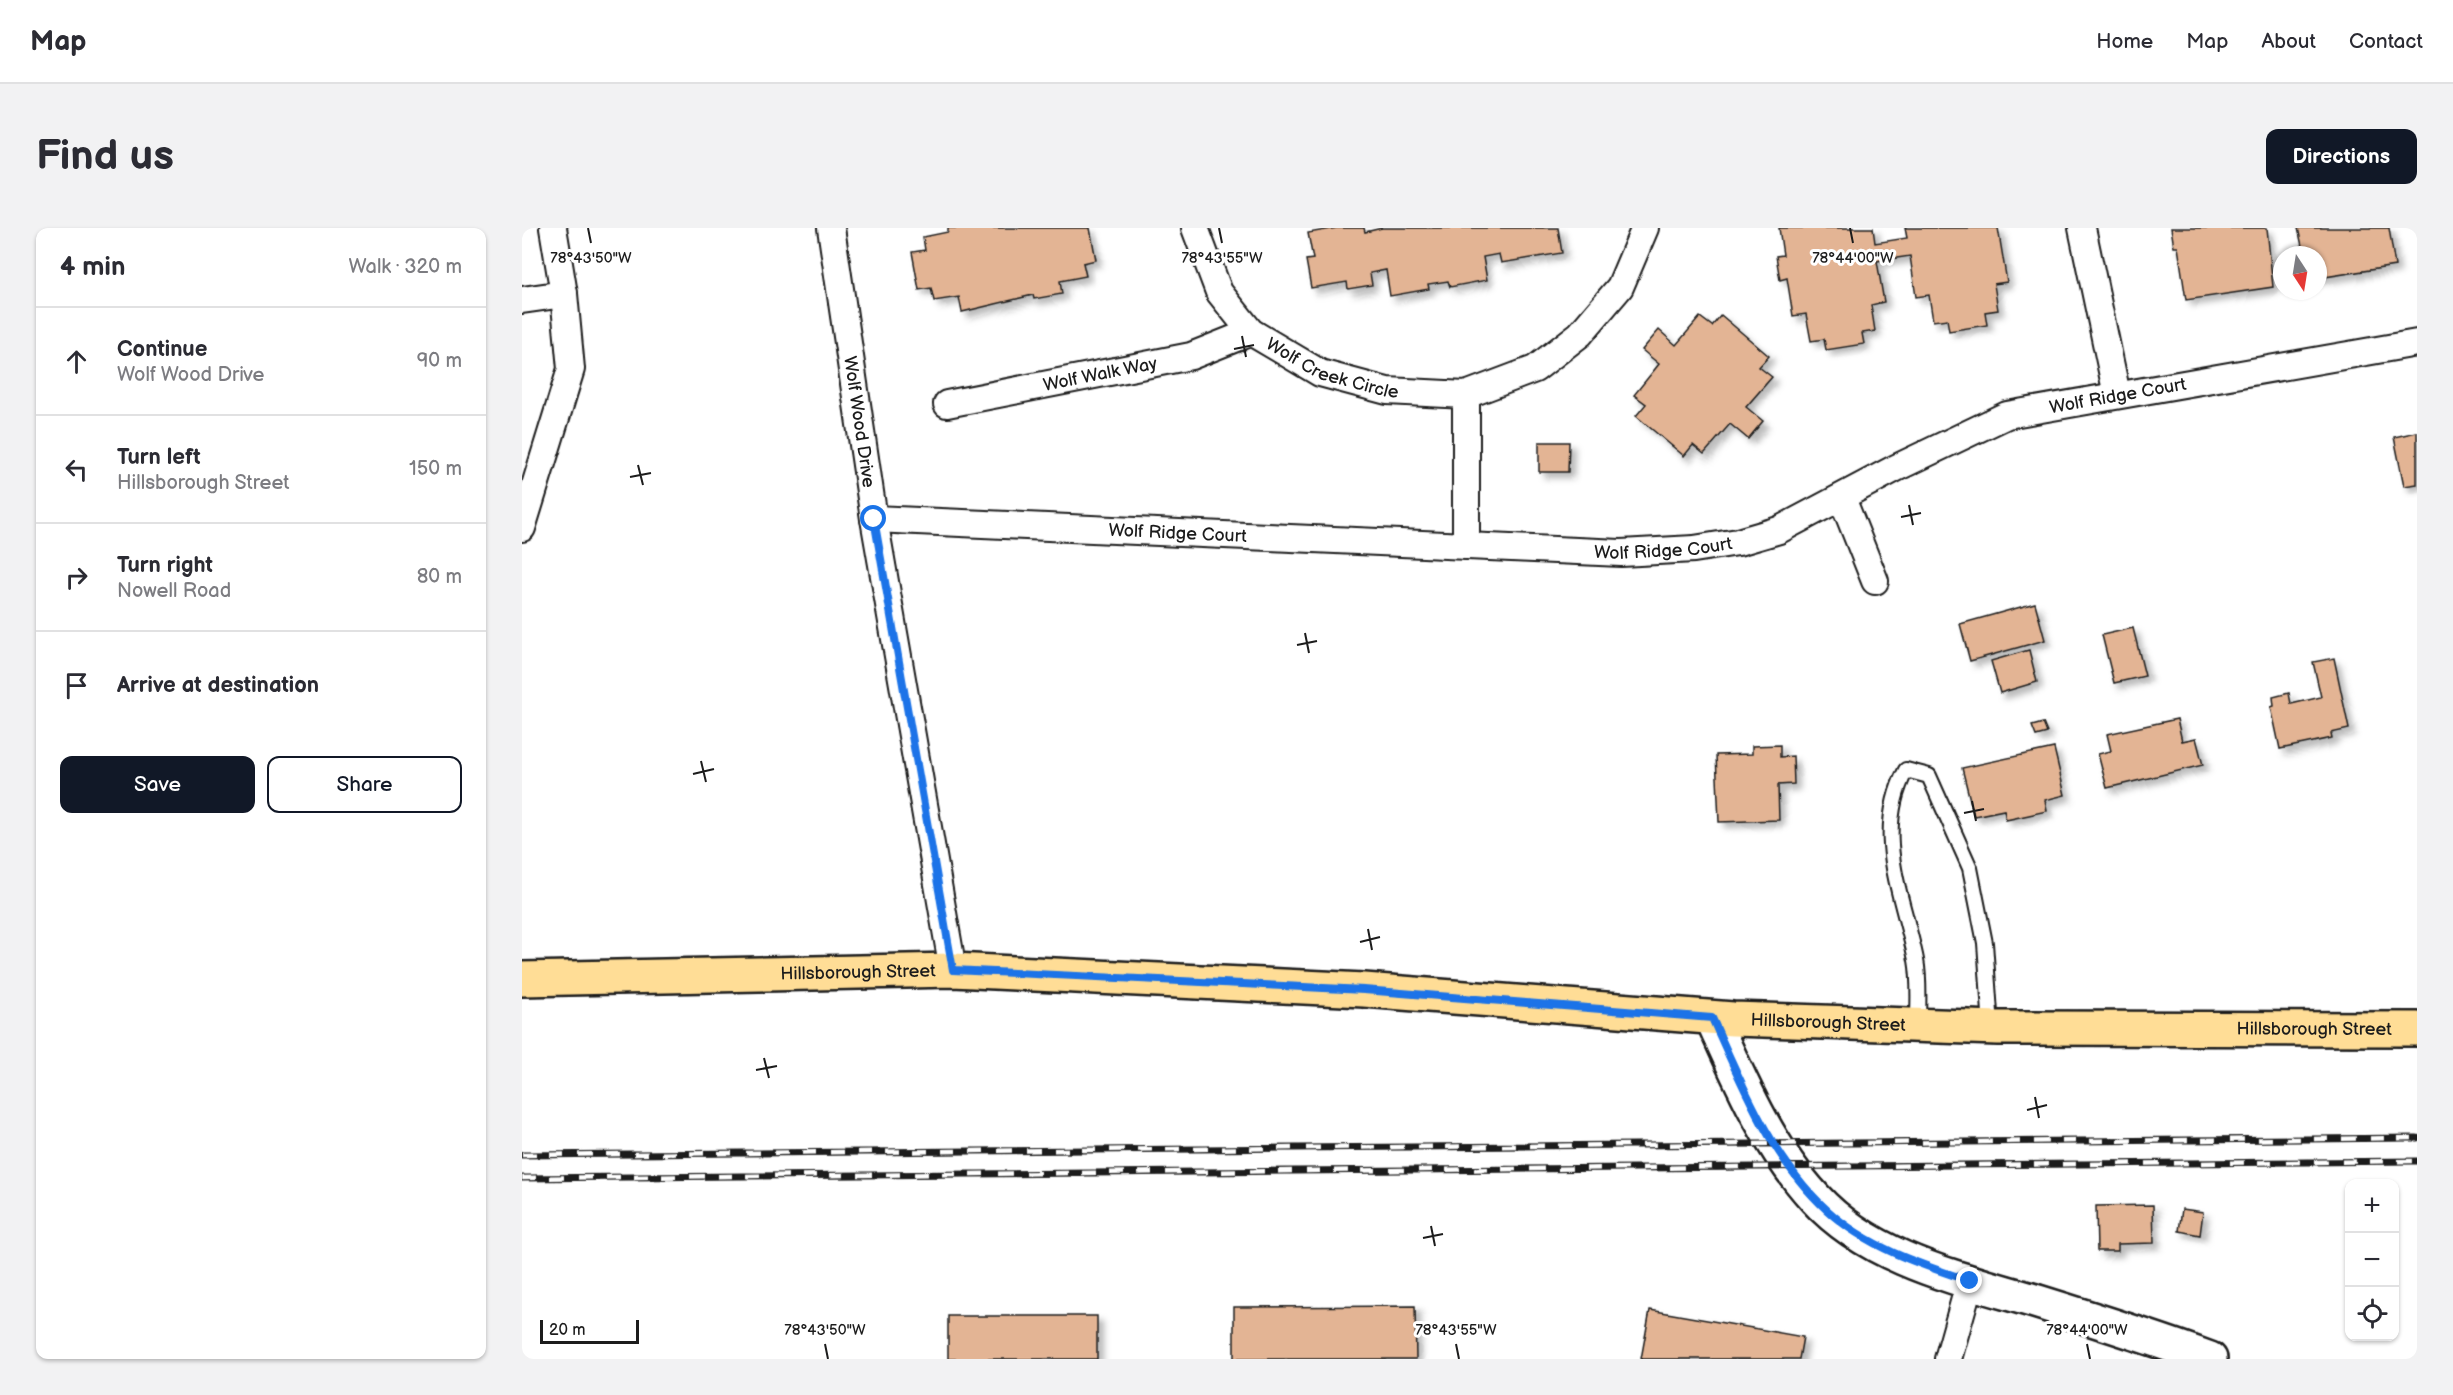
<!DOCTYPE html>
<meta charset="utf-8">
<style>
body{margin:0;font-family:"Balsamiq Sans",sans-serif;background:#f2f2f3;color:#2b2b33}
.controls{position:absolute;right:18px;bottom:18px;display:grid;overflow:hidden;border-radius:12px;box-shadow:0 2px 4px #0004}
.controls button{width:54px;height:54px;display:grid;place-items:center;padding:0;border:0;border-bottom:2px solid #e1e1e2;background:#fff;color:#2b2b33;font:30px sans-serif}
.compass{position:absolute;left:1751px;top:18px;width:54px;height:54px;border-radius:50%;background:#fff;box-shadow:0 2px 4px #0004;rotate:168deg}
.scale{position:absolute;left:18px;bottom:15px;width:99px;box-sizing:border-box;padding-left:6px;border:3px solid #1c1c1c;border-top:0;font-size:16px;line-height:21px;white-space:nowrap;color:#1c1c1c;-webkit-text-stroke:4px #fff;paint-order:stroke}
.stop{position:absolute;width:18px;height:18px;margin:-14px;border:4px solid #1a73e8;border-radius:50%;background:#fff}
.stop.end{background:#1a73e8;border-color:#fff;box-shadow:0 2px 6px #0008}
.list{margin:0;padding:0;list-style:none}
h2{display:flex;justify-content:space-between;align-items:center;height:78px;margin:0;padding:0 24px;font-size:26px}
h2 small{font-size:20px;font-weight:400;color:#7c7c81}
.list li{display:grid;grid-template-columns:39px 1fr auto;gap:18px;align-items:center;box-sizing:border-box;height:108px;padding:0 24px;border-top:2px solid #e1e1e2}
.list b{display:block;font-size:22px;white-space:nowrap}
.list p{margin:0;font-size:20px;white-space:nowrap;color:#7c7c81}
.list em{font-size:20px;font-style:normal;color:#7c7c81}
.actions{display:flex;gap:12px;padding:18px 24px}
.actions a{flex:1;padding:14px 0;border:2px solid #111827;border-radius:12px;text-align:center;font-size:21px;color:#111827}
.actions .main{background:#111827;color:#fff}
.icon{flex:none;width:33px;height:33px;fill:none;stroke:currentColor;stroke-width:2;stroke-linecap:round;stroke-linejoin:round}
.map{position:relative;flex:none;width:1895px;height:1131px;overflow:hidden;border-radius:12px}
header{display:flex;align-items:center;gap:36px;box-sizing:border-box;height:84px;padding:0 30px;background:#fff;border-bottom:2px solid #e1e1e2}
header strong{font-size:28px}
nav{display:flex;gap:33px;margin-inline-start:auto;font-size:21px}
.intro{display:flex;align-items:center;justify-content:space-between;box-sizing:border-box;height:144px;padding:0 36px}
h1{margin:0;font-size:42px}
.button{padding:15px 27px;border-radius:12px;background:#111827;color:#fff;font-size:21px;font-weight:700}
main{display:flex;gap:36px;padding:0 36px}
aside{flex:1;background:#fff;border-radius:12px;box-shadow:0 2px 4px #0004}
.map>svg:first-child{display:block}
.building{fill:#e3b494;stroke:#1c1c1c;stroke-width:1.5;filter:url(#shadow)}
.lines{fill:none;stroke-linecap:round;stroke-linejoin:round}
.lane-casing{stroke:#1c1c1c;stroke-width:18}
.street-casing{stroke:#1c1c1c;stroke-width:30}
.secondary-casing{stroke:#1c1c1c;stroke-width:38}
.primary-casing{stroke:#1c1c1c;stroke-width:38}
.lane{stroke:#fff;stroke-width:14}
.street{stroke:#fff;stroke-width:26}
.secondary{stroke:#fff;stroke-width:33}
.primary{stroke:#ffdd96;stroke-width:33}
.rail-casing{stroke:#1c1c1c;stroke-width:7}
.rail{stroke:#fff;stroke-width:4.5;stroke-dasharray:14;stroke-linecap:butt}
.route{stroke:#1a73e8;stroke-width:8}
.ticks{fill:none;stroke:#1c1c1c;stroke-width:2}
.labels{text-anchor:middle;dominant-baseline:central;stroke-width:6;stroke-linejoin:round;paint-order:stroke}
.street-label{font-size:18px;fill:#1c1c1c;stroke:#fff}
.ticks-label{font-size:15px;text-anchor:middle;fill:#1c1c1c;stroke:#fff;stroke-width:6;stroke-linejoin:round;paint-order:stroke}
</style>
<header>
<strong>Map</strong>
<nav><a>Home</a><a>Map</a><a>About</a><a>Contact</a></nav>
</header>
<div class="intro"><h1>Find us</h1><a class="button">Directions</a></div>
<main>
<aside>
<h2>4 min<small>Walk · 320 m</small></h2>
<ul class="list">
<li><svg class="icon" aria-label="ahead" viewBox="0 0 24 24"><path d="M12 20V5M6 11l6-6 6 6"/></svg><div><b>Continue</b><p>Wolf Wood Drive</p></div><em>90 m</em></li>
<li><svg class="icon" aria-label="left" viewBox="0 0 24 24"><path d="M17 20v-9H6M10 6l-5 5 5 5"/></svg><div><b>Turn left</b><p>Hillsborough Street</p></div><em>150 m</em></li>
<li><svg class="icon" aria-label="right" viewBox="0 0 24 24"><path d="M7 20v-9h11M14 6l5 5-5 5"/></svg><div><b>Turn right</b><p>Nowell Road</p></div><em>80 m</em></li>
<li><svg class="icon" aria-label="arrive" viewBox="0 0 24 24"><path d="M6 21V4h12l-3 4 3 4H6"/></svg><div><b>Arrive at destination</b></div></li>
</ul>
<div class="actions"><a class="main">Save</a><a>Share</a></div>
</aside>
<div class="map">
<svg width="1895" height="1131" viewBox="0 0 1895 1131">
<defs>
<filter id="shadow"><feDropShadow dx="5.5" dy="5.5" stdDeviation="3" flood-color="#0004"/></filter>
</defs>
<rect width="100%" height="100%" fill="#fff"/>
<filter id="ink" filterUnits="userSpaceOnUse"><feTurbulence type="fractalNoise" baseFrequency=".0167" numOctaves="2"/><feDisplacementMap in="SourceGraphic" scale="12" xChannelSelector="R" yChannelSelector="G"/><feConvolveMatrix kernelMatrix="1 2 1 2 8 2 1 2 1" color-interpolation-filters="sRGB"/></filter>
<g filter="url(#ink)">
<g class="building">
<path d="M 426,0 L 568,0 L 574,32 L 561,35 L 564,48 L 538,53 L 540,66 L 512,71 L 511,67 L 440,84 L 437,69 L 412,73 L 409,60 L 397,62 L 390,24 L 403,22 L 401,9 L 426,4 Z"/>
<path d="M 815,0 L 842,0 L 843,4 L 860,0 L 1036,0 L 1040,25 L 979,35 L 977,26 L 961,29 L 965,52 L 928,59 L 926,53 L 906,56 L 907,61 L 868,68 L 864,42 L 848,45 L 850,57 L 826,61 L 825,54 L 789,60 L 784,32 L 791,31 L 786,5 Z"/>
<path d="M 1257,0 L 1351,0 L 1353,15 L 1385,10 L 1383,0 L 1476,0 L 1485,54 L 1472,56 L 1476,82 L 1463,84 L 1465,97 L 1427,103 L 1425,91 L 1411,93 L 1407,67 L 1394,69 L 1388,28 L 1355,33 L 1362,74 L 1349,77 L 1353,103 L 1340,105 L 1342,116 L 1304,122 L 1302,111 L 1289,113 L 1284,86 L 1271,88 L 1265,50 L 1258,52 L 1254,28 L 1261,27 Z"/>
<path d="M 1649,0 L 1745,0 L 1751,59 L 1664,72 L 1656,19 L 1652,19 Z"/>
<path d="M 1776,0 L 1867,0 L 1873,38 L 1796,50 L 1796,27 L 1782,27 Z"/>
<path d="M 1199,87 L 1247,128 L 1237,139 L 1250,149 L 1224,179 L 1241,193 L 1226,211 L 1208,196 L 1182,226 L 1171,217 L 1162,228 L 1114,188 L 1124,176 L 1112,167 L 1137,136 L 1120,122 L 1137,102 L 1154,117 L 1178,89 L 1190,98 Z"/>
<path d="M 1895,204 L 1895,256 L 1882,258 L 1872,209 Z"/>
<path d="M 1017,214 L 1047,214 L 1046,244 L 1017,244 Z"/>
<path d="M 1513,375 L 1523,412 L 1448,433 L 1438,396 Z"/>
<path d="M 1611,400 L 1623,448 L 1592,455 L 1580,407 Z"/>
<path d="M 1507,422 L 1515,454 L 1478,465 L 1469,433 Z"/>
<path d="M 1812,430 L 1827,501 L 1809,505 L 1810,510 L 1758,521 L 1749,479 L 1752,478 L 1751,469 L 1767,465 L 1769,476 L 1799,469 L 1791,434 Z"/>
<path d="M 1655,491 L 1660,513 L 1674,510 L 1681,537 L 1585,560 L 1576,526 L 1589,523 L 1585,506 Z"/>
<path d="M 1521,495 L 1525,505 L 1514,508 L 1510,498 Z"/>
<path d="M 1258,517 L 1258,529 L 1271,528 L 1272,556 L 1256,557 L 1257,592 L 1197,594 L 1194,527 L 1230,526 L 1230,518 Z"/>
<path d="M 1532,520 L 1543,567 L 1523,572 L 1525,583 L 1484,592 L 1482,582 L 1452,588 L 1440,540 Z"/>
<path d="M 1631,977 L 1632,1015 L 1596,1016 L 1596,1023 L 1575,1023 L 1574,978 Z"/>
<path d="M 1660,981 L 1681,984 L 1678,1007 L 1657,1003 Z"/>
<path d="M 893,1078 L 894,1131 L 712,1131 L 712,1079 Z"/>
<path d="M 1128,1082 L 1281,1109 L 1277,1131 L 1119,1131 Z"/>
<rect x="426" y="1088" width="149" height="43"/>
</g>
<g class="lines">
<g class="lane-casing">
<path id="lane" d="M 1396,797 C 1396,776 1398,753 1394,732 C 1381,667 1350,607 1384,542 L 1407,548 L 1448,640 L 1463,715 L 1469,799"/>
</g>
<g class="street-casing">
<g id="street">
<path id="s1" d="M 309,0 L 352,291 L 431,742"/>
<path id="s2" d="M 673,0 L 697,64 L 729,104 L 798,145 L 865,163 L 944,167 L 1013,141 L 1058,106 L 1098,59 L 1123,0"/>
<path d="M 1560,0 L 1595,167"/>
<path d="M 0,72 L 42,66"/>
<path id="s3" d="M 425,176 L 669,128 L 729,104"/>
<path d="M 1320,270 L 1353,353"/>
<path id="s4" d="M 352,291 L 1099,325 L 1172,321 L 1216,314 L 1257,302 L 1374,240 L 1485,187 L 1895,115"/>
<path d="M 0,300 L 49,141 L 42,66 L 31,0"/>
<path d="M 944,318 L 944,167"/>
<path d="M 1426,1131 L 1448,1053"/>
</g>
</g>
<g class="secondary-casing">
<path id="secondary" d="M 1190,790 C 1218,852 1246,919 1293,970 C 1349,1032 1440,1051 1516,1074 C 1574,1092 1631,1110 1688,1131"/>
</g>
<g class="primary-casing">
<g id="primary">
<path id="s5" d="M 0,751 L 431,742 L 842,762 L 1211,791 L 1476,800 L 1895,801"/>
</g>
</g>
<use href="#lane" class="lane"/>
<use href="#street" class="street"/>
<use href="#secondary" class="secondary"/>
<use href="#primary" class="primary"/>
<g class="rail-casing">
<g id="rail">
<path d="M 0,927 L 1895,910"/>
<path d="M 0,950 L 1895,933"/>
</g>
</g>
<use href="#rail" class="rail"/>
</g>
</g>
<g class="lines" filter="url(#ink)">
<path class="route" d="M 352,291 L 431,742 L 842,762 L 1190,790 C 1220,856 1250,932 1305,982 C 1345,1019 1397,1036 1448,1053"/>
</g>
<path class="ticks" d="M 66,0 L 69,15M 697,0 L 700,15M 1328,0 L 1331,15M 720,108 L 724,129M 712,121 L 732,117M 116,237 L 121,257M 108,249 L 129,245M 1387,277 L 1391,297M 1379,289 L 1399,285M 783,405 L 787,425M 775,417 L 795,413M 179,533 L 184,554M 171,546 L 192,541M 1450,573 L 1454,593M 1442,585 L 1462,581M 846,701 L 850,722M 838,714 L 858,709M 242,830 L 247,850M 234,842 L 255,838M 1513,869 L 1517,890M 1505,882 L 1525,877M 909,998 L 913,1018M 901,1010 L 921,1006M 303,1116 L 306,1131M 934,1116 L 937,1131M 1565,1116 L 1568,1131"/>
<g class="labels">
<g class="street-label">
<text stroke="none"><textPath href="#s2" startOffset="210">Wolf Creek Circle</textPath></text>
<text stroke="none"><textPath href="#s3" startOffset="156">Wolf Walk Way</textPath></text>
<text stroke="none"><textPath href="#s4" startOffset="1276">Wolf Ridge Court</textPath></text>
<text stroke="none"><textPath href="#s1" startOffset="196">Wolf Wood Drive</textPath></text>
<text stroke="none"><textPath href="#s4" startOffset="304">Wolf Ridge Court</textPath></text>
<text stroke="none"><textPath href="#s4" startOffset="790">Wolf Ridge Court</textPath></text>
<text stroke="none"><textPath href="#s5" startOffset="336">Hillsborough Street</textPath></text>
<text stroke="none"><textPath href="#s5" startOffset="1308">Hillsborough Street</textPath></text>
<text stroke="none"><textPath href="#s5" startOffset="1794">Hillsborough Street</textPath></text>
</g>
</g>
<g class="ticks-label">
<text x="69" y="35">78°43'50"W</text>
<text x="700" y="35">78°43'55"W</text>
<text x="1331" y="35">78°44'00"W</text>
<text x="303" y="1107">78°43'50"W</text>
<text x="934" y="1107">78°43'55"W</text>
<text x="1565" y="1107">78°44'00"W</text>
</g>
</svg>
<div class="controls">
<button>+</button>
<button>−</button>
<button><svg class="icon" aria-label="locate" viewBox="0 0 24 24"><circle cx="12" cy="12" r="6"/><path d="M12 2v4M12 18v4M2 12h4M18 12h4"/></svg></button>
</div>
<svg class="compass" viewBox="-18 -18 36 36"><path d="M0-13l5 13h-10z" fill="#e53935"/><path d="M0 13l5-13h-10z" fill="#7c7c81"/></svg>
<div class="scale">20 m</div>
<div class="stop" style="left:352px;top:291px"></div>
<div class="stop end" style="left:1448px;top:1053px"></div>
</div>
</main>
